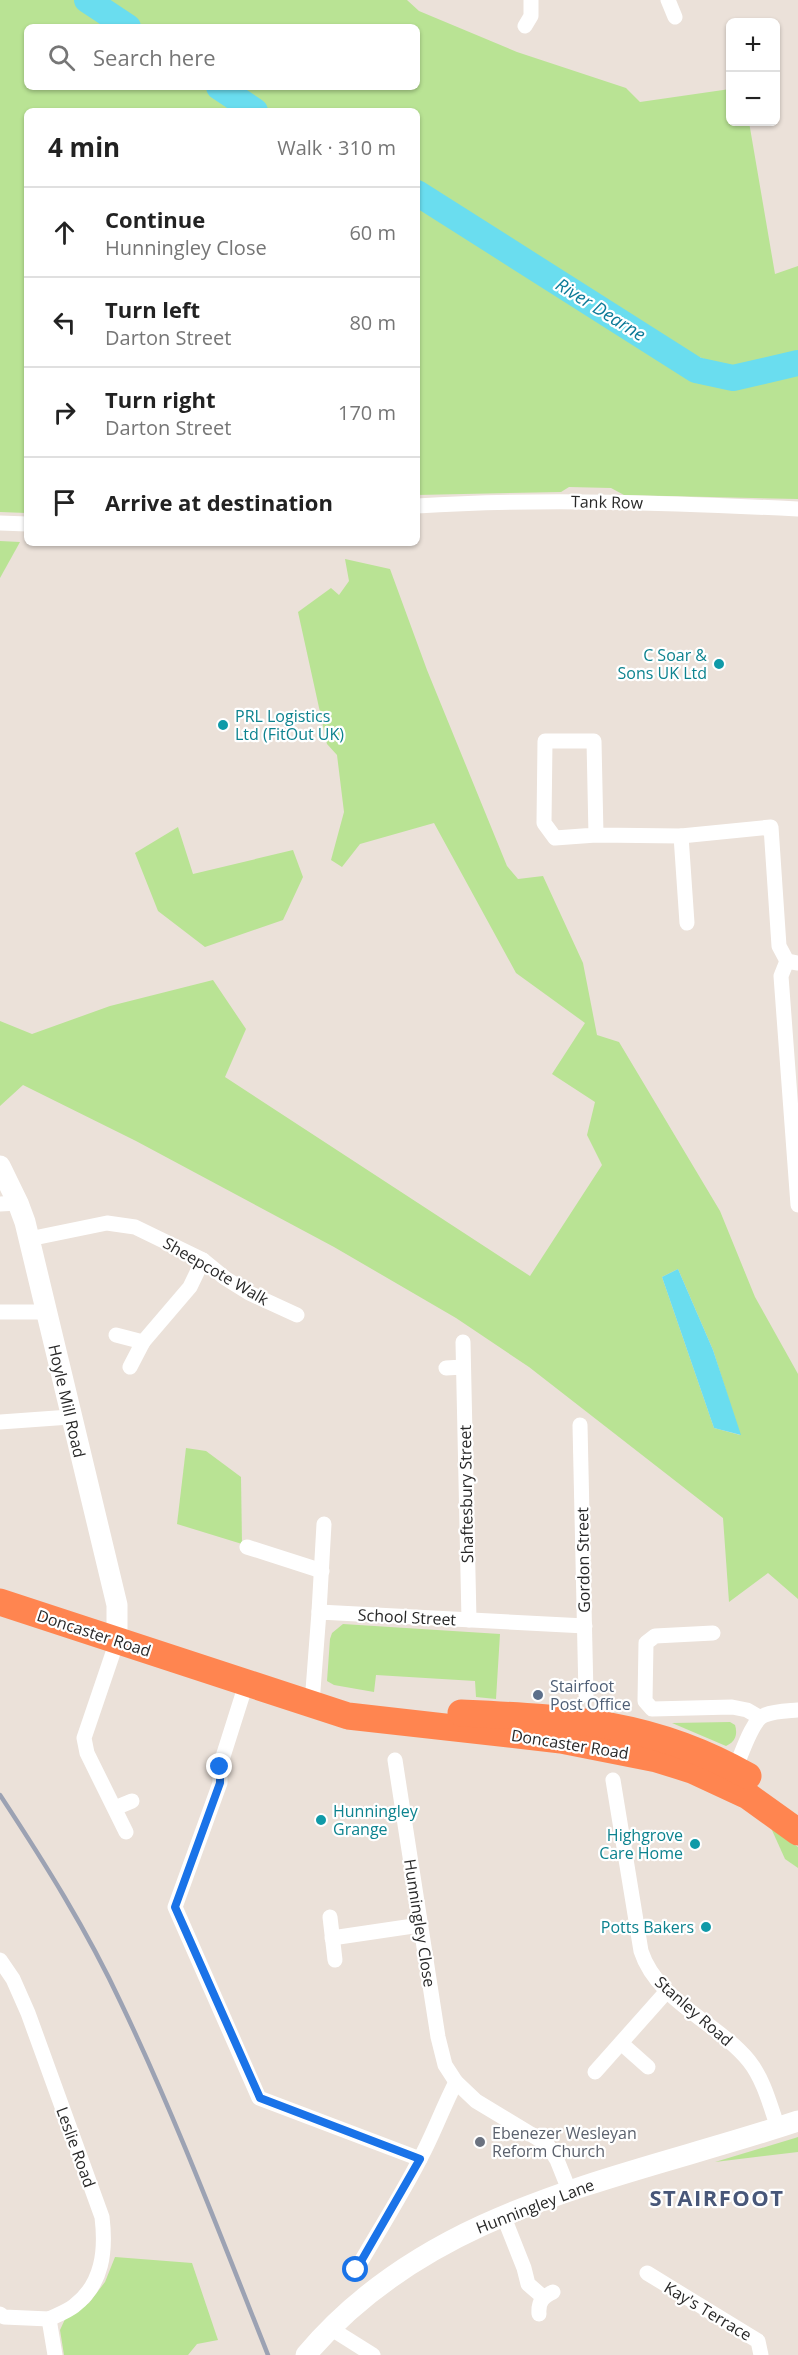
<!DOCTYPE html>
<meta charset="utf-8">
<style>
body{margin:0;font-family:"Open Sans",sans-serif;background:#f2f2f2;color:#222}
.controls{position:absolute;right:18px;top:18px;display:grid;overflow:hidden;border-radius:9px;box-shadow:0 2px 4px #0004}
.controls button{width:54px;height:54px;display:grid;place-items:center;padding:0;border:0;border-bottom:2px solid #e0e0e0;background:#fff;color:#222;font:30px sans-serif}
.stop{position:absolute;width:18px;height:18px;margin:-14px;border:4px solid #1a73e8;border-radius:50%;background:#fff}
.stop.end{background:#1a73e8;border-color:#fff;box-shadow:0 2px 6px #0008}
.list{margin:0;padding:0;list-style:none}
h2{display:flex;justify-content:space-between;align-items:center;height:78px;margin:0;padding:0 24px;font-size:26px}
h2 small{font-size:20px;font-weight:400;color:#767676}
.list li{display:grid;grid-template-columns:39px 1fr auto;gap:18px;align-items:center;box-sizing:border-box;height:90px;padding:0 24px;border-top:2px solid #e0e0e0}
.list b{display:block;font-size:22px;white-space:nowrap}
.list p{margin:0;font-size:20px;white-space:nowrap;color:#767676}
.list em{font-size:20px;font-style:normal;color:#767676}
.icon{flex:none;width:33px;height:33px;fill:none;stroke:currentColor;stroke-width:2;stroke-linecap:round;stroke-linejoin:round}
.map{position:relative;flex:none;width:798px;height:2355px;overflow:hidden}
.search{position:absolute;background:#fff;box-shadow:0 2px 4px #0004;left:24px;top:24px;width:396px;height:66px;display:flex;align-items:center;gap:15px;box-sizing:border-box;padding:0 21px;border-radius:9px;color:#767676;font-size:22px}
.panel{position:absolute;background:#fff;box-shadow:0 2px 4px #0004;left:24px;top:108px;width:396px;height:438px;border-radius:9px}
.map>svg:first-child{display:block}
.green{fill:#b9e394;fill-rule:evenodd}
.water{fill:#6addef}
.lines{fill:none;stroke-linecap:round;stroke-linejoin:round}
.river{stroke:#6addef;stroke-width:26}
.street{stroke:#fff;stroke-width:15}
.secondary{stroke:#fff;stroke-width:21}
.highway{stroke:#ff8550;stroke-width:27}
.rail{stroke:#9ca2b3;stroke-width:4.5}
.route{stroke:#1a73e8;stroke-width:8}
.culture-dot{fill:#0f9aa8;stroke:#fff;stroke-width:2}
.service-dot{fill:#5c6f8a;stroke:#fff;stroke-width:2}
.worship-dot{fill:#6b7280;stroke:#fff;stroke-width:2}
.labels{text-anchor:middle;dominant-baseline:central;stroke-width:4.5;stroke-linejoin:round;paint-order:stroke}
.street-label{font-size:16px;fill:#282828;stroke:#fff}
.culture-label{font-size:16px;fill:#0d838f;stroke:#fff;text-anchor:end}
.service-label{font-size:16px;fill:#4e5e75;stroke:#fff;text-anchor:start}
.worship-label{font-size:16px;fill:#5b616d;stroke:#fff;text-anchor:start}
.water-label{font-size:18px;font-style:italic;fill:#0c7a98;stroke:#fff}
.district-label{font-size:22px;font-weight:bold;letter-spacing:1.5px;fill:#485779;stroke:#fff}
</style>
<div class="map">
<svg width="798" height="2355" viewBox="0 0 798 2355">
<rect width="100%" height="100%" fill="#ebe1d9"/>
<g class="green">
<path d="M 0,0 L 407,0 L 419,11 L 517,52 L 626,88 L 640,102 L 730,89 L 730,122 L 749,122 L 775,274 L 798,266 L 798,354 L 735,370 L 685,352 L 585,287 L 417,182 L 417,111 L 27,111 L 27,513 L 0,512 ZM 27,27 L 417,27 L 417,87 L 27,87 Z"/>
<path d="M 417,201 L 695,376 L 735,385 L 798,372 L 798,499 L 624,495 L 611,488 L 569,487 L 561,492 L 417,495 Z"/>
<path d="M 0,541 L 20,542 L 0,578 Z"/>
<path d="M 345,559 L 390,569 L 427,670 L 507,866 L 518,879 L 543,876 L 583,963 L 597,1035 L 619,1042 L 720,1211 L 755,1297 L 798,1374 L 798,1599 L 768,1573 L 729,1602 L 723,1518 L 529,1367 L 456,1318 L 334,1247 L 136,1141 L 23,1085 L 0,1106 L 0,1021 L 32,1034 L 110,1006 L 213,980 L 246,1029 L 225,1077 L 530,1276 L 602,1165 L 587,1135 L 595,1102 L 552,1074 L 585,1023 L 516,973 L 434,823 L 360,844 L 342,867 L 331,860 L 344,812 L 337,755 L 327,744 L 298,612 L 331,588 L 339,595 L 349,581 ZM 678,1269 L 713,1350 L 740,1435 L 714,1428 L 662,1277 Z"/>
<path d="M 178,827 L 193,874 L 293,850 L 303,877 L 283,920 L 205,947 L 158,911 L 135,853 Z"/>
<path d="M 186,1448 L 206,1451 L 241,1477 L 242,1544 L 177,1524 Z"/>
<path d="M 343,1624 L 500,1634 L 496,1699 L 476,1697 L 475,1681 L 376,1675 L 374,1692 L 334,1685 L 327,1681 L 330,1639 L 332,1633 Z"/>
<path d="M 730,1722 L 735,1725 C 738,1735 735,1742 726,1746 L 672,1723 Z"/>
<path d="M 771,1828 L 798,1847 L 798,1868 L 785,1859 Z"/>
<path d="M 798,2137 L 798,2152 L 715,2162 L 795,2138 Z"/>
<path d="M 115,2257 L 192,2263 L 218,2340 L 197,2344 L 188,2355 L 64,2355 L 60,2330 L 66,2317 L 89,2303 L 105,2282 Z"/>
</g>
<path class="water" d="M 678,1269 L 713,1350 L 741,1435 L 714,1428 L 662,1277 Z"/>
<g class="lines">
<g class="river">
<path d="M 87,0 L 128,27"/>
<path d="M 219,87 L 255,111"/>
<path d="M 417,193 L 696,370 L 733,378 L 798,363"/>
</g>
<g class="street">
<path d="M 668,0 L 675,17"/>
<path d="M 525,26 L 531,16 L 531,0"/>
<path d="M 417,506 C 544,498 671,503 798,509"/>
<path d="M 0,523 L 27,524"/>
<path d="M 596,835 L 594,741 L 545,741 L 544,823 L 555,838 L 596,835 L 681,836 L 771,827 L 779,946 L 787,961 L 798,963"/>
<path d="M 681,836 L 687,923"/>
<path d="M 787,961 L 781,976 L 798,1205"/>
<path d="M 0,1204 L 18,1203"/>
<path d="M 29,1239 L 107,1223 L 135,1227 L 203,1260 L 225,1278 L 249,1293 L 297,1315"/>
<path d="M 0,1312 L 46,1312"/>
<path d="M 116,1335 L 143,1342"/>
<path d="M 463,1342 L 469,1620"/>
<path d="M 130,1367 L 143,1342 L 190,1287 L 203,1260"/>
<path d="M 446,1368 L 463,1367"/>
<path d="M 0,1422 L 70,1417"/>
<path d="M 580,1425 L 586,1695"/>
<path d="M 247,1547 L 322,1571"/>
<path d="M 319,1612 L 324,1524"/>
<path d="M 713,1633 L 655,1636 L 646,1643 L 645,1701 L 652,1709 L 732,1707 L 747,1710 L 759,1717"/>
<path d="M 117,1641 L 84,1738 L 87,1753 L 126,1832"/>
<path d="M 246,1684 L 220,1766 L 220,1783 L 175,1907 L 259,2098 L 420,2159"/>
<path d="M 312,1703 L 319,1612 L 585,1626"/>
<path d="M 395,1760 L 438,2037 L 445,2065 L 456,2082 L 476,2101 L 547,2144 L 557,2160 L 569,2190"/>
<path d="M 735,1769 C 741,1756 752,1719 765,1715 C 775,1711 787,1711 798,1710"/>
<path d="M 613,1780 L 641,1951 C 657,2001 717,2022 749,2061 C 764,2080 770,2105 778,2128"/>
<path d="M 115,1808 L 132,1801"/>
<path d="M 330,1917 L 335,1960"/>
<path d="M 332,1938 L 420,1925"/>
<path d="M 0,1960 L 13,1979 L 28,2013 L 102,2217 C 106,2250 103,2284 74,2306 C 66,2312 57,2315 49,2319"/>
<path d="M 621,2043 L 648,2067"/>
<path d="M 595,2072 L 667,1991"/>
<path d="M 503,2215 L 524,2268 L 528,2284 L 543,2297"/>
<path d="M 356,2270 C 378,2232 401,2196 421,2157 C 434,2133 443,2107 456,2082"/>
<path d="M 647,2273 L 758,2341 L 761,2355"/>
<path d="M 0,2314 L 4,2317 L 49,2319"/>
<path d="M 539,2314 C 538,2301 543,2297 553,2292"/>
<path d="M 49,2319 L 55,2355"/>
<path d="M 330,2328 L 373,2355"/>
</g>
<g class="secondary">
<path d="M 0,1166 L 18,1203 L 25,1222 L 117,1605 L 117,1641"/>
<path d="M 306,2355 C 431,2206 624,2179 798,2121"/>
</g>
<g class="highway">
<path d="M 0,1602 L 348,1716 L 561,1740 L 657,1759 L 692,1770 L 748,1796 L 798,1832"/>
<path d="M 461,1713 C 569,1718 652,1721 748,1776"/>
</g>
<path class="rail" d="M 0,1795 C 44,1862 87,1930 121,2003 C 176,2118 221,2237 268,2355"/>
</g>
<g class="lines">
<path class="route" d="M 220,1767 L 220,1783 L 175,1907 L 260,2098 L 420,2159 L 356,2270"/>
</g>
<g class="culture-dot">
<circle cx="719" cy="664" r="6"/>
<circle cx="223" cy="725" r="6"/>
<circle cx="321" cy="1820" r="6"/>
<circle cx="695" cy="1844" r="6"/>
<circle cx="706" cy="1927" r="6"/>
</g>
<circle class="service-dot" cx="538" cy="1695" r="6"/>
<circle class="worship-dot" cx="480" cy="2142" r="6"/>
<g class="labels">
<g class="street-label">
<text transform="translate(607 502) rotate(1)">Tank Row</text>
<text transform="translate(216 1271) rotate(30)">Sheepcote Walk</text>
<text transform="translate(67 1401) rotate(77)">Hoyle Mill Road</text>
<text transform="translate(466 1494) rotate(-91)">Shaftesbury Street</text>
<text transform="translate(583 1560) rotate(-91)">Gordon Street</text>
<text transform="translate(407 1617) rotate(3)">School Street</text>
<text transform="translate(94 1633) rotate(18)">Doncaster Road</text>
<text transform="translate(570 1744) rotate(9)">Doncaster Road</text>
<text transform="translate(420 1923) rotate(81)">Hunningley Close</text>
<text transform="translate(694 2011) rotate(41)">Stanley Road</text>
<text transform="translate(76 2147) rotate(70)">Leslie Road</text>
<text transform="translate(535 2206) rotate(-21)">Hunningley Lane</text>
<text transform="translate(708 2311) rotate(31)">Kay's Terrace</text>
</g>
<g class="culture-label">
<text x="707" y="655">C Soar &amp;<tspan x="707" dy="18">Sons UK Ltd</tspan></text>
<text x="235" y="716" text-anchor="start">PRL Logistics<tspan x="235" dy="18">Ltd (FitOut UK)</tspan></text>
<text x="333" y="1811" text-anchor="start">Hunningley<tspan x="333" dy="18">Grange</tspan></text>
<text x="683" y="1835">Highgrove<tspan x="683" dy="18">Care Home</tspan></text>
<text x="694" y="1927">Potts Bakers</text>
</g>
<g class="service-label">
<text x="550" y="1686">Stairfoot<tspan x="550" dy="18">Post Office</tspan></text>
</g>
<g class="worship-label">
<text x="492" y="2133">Ebenezer Wesleyan<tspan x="492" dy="18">Reform Church</tspan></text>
</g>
<g class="water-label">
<text transform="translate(601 309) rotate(32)">River Dearne</text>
</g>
<g class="district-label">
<text x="717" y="2197">STAIRFOOT</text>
</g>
</g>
</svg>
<div class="controls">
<button>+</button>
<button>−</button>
</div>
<div class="stop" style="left:356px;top:2270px"></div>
<div class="stop end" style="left:220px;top:1767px"></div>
<div class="search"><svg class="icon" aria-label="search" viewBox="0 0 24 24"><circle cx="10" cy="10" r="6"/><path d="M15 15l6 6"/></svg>Search here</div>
<section class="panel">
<h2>4 min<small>Walk · 310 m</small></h2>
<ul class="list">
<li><svg class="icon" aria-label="ahead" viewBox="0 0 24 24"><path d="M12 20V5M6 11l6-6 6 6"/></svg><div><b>Continue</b><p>Hunningley Close</p></div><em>60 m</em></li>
<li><svg class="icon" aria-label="left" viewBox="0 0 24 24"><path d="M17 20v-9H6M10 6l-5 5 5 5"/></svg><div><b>Turn left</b><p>Darton Street</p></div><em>80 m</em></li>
<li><svg class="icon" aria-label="right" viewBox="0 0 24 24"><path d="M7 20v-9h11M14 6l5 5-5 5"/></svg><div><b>Turn right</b><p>Darton Street</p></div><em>170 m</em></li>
<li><svg class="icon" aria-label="arrive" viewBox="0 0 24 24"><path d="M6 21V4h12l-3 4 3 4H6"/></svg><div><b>Arrive at destination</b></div></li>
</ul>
</section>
</div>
